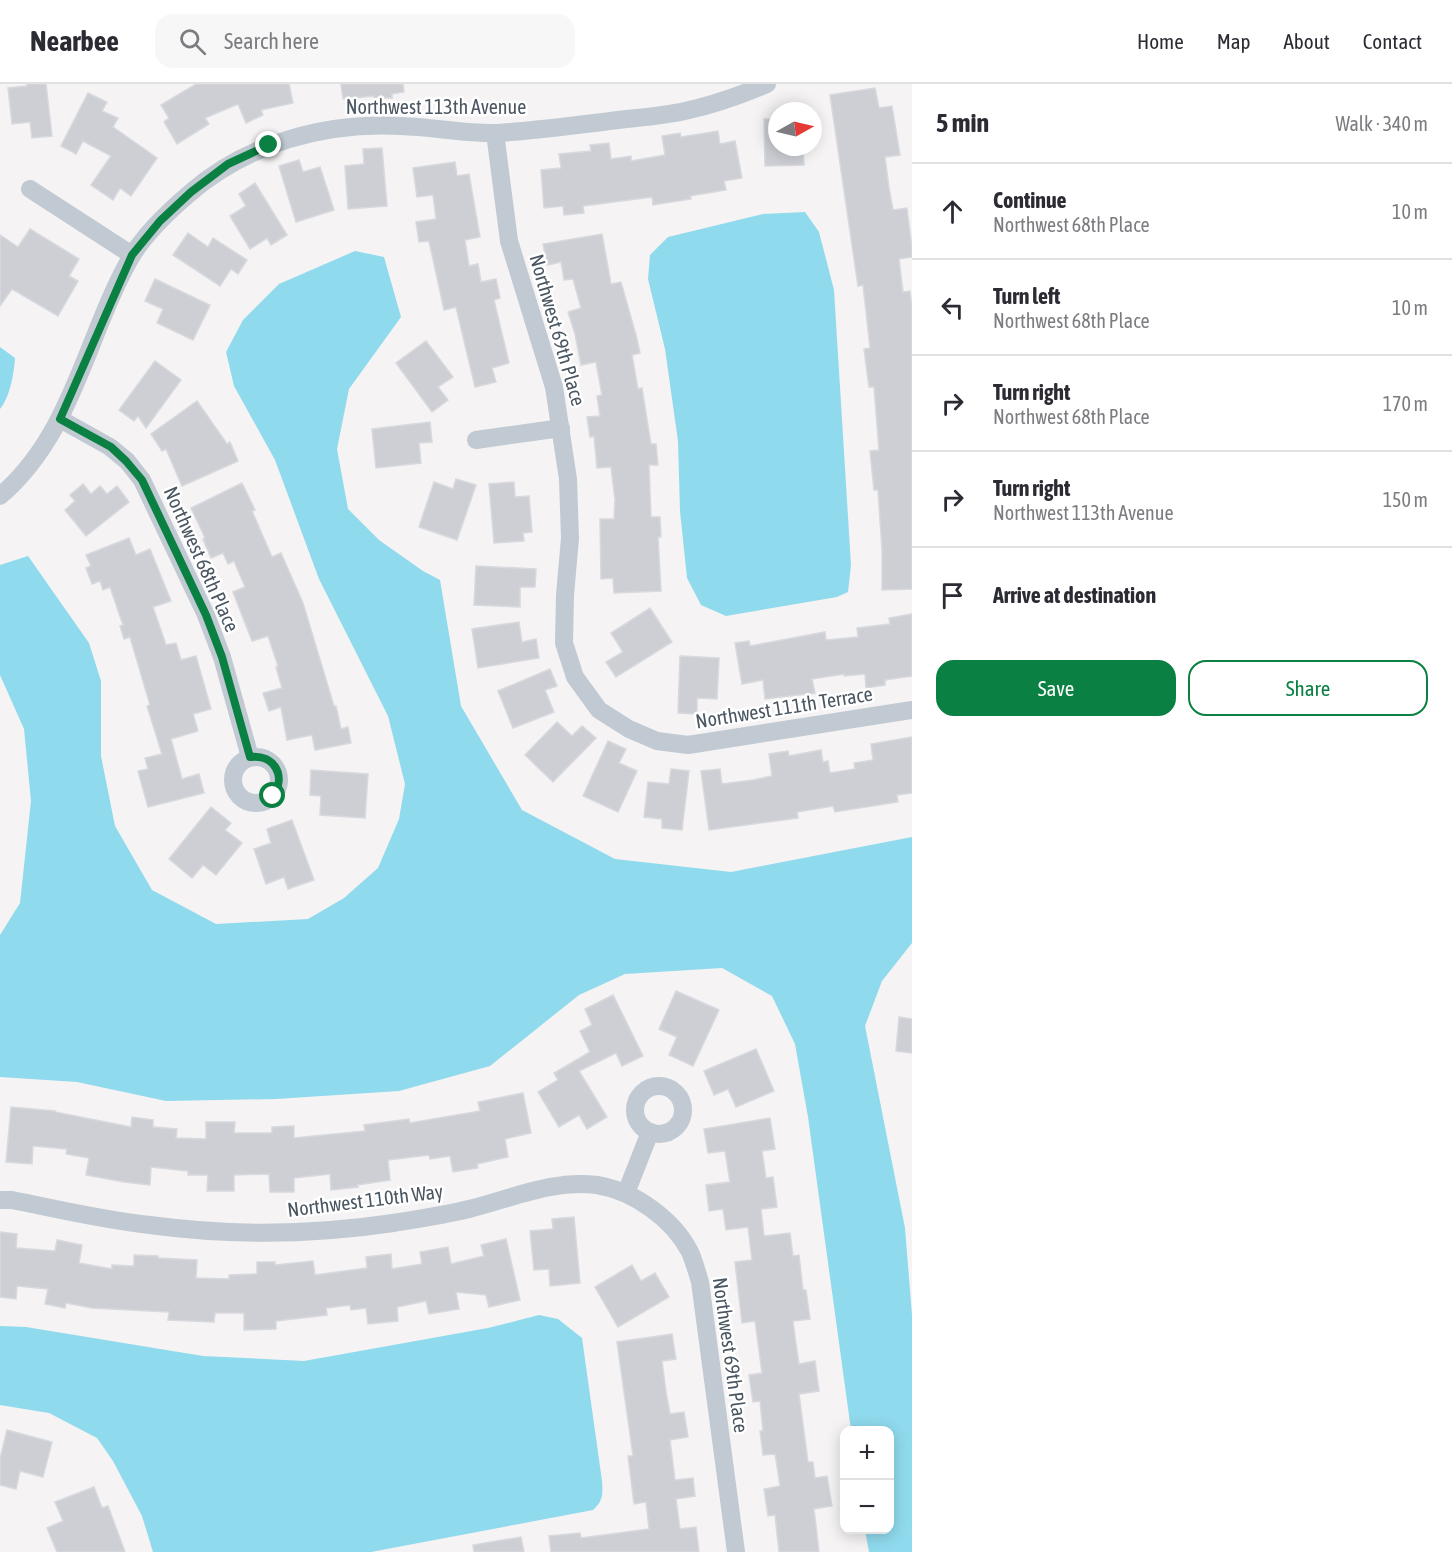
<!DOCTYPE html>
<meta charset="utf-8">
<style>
body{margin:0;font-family:"Asap Condensed",sans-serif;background:#f7f7f7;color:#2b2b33}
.controls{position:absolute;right:18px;bottom:18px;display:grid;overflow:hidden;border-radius:12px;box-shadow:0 3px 15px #0003}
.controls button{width:54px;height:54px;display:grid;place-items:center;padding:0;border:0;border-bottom:2px solid #e1e1e2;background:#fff;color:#2b2b33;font:30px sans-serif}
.compass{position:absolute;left:768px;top:18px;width:54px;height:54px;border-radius:50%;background:#fff;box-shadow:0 3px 15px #0003;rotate:82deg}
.stop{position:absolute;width:18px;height:18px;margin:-14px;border:4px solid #0b8043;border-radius:50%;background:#fff}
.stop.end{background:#0b8043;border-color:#fff;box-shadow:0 2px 6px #0008}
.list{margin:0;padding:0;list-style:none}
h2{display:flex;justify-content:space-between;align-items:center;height:78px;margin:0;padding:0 24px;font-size:26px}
h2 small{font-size:20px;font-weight:400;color:#7c7c81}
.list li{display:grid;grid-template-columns:39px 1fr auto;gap:18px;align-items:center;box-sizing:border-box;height:96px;padding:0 24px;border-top:2px solid #e1e1e2}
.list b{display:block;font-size:22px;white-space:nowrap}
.list p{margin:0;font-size:20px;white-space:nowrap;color:#7c7c81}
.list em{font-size:20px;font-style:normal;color:#7c7c81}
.actions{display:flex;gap:12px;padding:18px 24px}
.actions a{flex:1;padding:14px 0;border:2px solid #0b8043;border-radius:18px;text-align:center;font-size:21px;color:#0b8043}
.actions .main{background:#0b8043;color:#fff}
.icon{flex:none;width:33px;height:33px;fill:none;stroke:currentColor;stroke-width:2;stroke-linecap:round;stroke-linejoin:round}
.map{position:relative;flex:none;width:912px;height:1468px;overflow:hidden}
header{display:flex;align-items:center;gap:36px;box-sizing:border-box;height:84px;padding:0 30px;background:#fff;border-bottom:2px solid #e1e1e2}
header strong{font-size:28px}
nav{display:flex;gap:33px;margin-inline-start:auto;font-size:21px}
.search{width:420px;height:54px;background:#f7f7f7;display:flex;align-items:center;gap:15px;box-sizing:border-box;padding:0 21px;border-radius:18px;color:#7c7c81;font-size:22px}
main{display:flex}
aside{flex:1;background:#fff}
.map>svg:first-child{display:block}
.water{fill:#90daee}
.building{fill:#cdcfd5;stroke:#d7d9de;stroke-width:1.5}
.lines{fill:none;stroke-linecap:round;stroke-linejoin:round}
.minor{stroke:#c1cad2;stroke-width:18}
.route{stroke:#0b8043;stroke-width:8}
.labels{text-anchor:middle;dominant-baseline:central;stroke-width:5;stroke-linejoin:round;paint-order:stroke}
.street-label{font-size:20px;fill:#4a5661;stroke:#fff}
</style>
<header>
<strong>Nearbee</strong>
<div class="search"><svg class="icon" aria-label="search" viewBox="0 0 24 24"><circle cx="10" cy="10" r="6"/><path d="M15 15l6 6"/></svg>Search here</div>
<nav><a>Home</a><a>Map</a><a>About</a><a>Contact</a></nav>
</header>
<main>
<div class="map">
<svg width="912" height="1468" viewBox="0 0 912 1468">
<rect width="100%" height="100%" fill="#f5f3f3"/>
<g class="water">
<path d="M 805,128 L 819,148 L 834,206 L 851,481 L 848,508 L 837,513 L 726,532 L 701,521 L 687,494 L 680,427 L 678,357 L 665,265 L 648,195 L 650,171 L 668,153 L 763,130 Z"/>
<path d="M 355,167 L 384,173 L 401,233 L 349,305 L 337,365 L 348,425 L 379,456 L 423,487 L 440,496 L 461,622 L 522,726 L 615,775 L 731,788 L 912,753 L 912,859 L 882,897 L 865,942 L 905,1144 L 912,1231 L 912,1468 L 869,1468 L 865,1446 L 890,1446 L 890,1346 L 851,1346 L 808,1033 L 795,960 L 772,912 L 722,884 L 625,890 L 579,911 L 490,982 L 399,1007 L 276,1015 L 166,1017 L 77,998 L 0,993 L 0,851 L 20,819 L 31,717 L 24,645 L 0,591 L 0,481 L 28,472 L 89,559 L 101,597 L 101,672 L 115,742 L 152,806 L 216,840 L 308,835 L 344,814 L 378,784 L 399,735 L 405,700 L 388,632 L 319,495 L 275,376 L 234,302 L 226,268 L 243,236 L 279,200 Z"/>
<path d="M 0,263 L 15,274 C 14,289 10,313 0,325 Z"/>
<path d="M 539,1231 L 558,1235 L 582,1254 L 602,1397 C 603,1410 603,1417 593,1426 L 371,1468 L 153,1468 L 142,1432 L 113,1377 L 97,1354 L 49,1329 L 0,1321 L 0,1242 L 26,1243 L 203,1272 L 304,1277 L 488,1244 Z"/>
</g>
<g class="building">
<path d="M 27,0 L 46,0 L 52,52 L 32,54 L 30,38 L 12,40 L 8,4 L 27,2 Z"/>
<path d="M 196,0 L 289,0 L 293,19 L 261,26 L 263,31 L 246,39 L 238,20 L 205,34 L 209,40 L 177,60 L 164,38 L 169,34 L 161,21 Z"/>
<path d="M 341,0 L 403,0 L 404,8 L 392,10 L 392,14 L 374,14 L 374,12 L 343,15 Z"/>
<path d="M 875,4 L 879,24 L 892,22 L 900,71 L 885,73 L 889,104 L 893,126 L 907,124 L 912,164 L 912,173 L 899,175 L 903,208 L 910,207 L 912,225 L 912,505 L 882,506 L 882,466 L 878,406 L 874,406 L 870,367 L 879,366 L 874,303 L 869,303 L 864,265 L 870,264 L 863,201 L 858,202 L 830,11 Z"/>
<path d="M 88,9 L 107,18 L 102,27 L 118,34 L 113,43 L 157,74 L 131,112 L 120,104 L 113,116 L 91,101 L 111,72 L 83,57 L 76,70 L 61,62 Z"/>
<path d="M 764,35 L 777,35 L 777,63 L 803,63 L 804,81 L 765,82 Z"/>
<path d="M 718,47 L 720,60 L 735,57 L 742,94 L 724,97 L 726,106 L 690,112 L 691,115 L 653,121 L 652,113 L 583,122 L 584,129 L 564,131 L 563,122 L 544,124 L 541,86 L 561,84 L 559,70 L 591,67 L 590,61 L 609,59 L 611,75 L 631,72 L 631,77 L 665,71 L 662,52 L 680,49 L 681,53 Z"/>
<path d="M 382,64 L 387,122 L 348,125 L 345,82 L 364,80 L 363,65 Z"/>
<path d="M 299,76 L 303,88 L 320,83 L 334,126 L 296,138 L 279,82 Z"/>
<path d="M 455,78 L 457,92 L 469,90 L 480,153 L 465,156 L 469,182 L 478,180 L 481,198 L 496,195 L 500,214 L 494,216 L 509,279 L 492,284 L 496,298 L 475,303 L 456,223 L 444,226 L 429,157 L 419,158 L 416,138 L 436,135 L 433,111 L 417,113 L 413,84 Z"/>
<path d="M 255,99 L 287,151 L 271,161 L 267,154 L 250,165 L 230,132 L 246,122 L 239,110 Z"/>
<path d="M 30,145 L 79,175 L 69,192 L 78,197 L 58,232 L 12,205 L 0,222 L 0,151 L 18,163 Z"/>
<path d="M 188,149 L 208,163 L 213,154 L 247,176 L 238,190 L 231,185 L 220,202 L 173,171 Z"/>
<path d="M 602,150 L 611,200 L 621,198 L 636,251 L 640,269 L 632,271 L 638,305 L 642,304 L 651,360 L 656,360 L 658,381 L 649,381 L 651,433 L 660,433 L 661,453 L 658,453 L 661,507 L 614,509 L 613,494 L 601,495 L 600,435 L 614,435 L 615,416 L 611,383 L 597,384 L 594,352 L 590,353 L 587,333 L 600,332 L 597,312 L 602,311 L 596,278 L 581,281 L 575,250 L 568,228 L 581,224 L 573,195 L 564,196 L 561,178 L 547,181 L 543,160 Z"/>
<path d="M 155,195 L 210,221 L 193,256 L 157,239 L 163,225 L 145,217 Z"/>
<path d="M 426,257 L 453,293 L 438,303 L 448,316 L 432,328 L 396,279 Z"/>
<path d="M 155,277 L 181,296 L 146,344 L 138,332 L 134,337 L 119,326 Z"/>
<path d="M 197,317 L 227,360 L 230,358 L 238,377 L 182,402 L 166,365 L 162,367 L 151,350 Z"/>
<path d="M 430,338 L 432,358 L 419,359 L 421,379 L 376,384 L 372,345 Z"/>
<path d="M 456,395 L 476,401 L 457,456 L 419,443 L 434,398 L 453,405 Z"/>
<path d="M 514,398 L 515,413 L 529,412 L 532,448 L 523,449 L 524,457 L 494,459 L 489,400 Z"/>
<path d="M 242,399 L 255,426 L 252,427 L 272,473 L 281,469 L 303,519 L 334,622 L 336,622 L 341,645 L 348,643 L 351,659 L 315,666 L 312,651 L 287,656 L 281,623 L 269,627 L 263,609 L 282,604 L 276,583 L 278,582 L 268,552 L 252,557 L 233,508 L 245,503 L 234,477 L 228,480 L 223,469 L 211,474 L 203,455 L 205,454 L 191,424 Z"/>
<path d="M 83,400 L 91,410 L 100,402 L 107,410 L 117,402 L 129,418 L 86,452 L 65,426 L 75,417 L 70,411 Z"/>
<path d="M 129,454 L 136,471 L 150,465 L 171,517 L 153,523 L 166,561 L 176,559 L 181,576 L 196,572 L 211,625 L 193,630 L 198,647 L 171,655 L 182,695 L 199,690 L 204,709 L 148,723 L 138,687 L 148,685 L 145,674 L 162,670 L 147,622 L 150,621 L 130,553 L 124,555 L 120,542 L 123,541 L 110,503 L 103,506 L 100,497 L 92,500 L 86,484 L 91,482 L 86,471 Z"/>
<path d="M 476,482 L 536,485 L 535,503 L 520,503 L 520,523 L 474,521 Z"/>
<path d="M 650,524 L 672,558 L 616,593 L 606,578 L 623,568 L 611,549 Z"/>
<path d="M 912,530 L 912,592 L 885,596 L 885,601 L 866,604 L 865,590 L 844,592 L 844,590 L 812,595 L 815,609 L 765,615 L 763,596 L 742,600 L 735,559 L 749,557 L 750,562 L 825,548 L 826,556 L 858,553 L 857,544 L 890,540 L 889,534 Z"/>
<path d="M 519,538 L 522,558 L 536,555 L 539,574 L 478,584 L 472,545 Z"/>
<path d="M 680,572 L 719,574 L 717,615 L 697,614 L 697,630 L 678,629 Z"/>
<path d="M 550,585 L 557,602 L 545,606 L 554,628 L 513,644 L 498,607 Z"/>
<path d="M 557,638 L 572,652 L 582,642 L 596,654 L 553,698 L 525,671 Z"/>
<path d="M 912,653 L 912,709 L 897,711 L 898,718 L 835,728 L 833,722 L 797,728 L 798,734 L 709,746 L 701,687 L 720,685 L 722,700 L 753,696 L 772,692 L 769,670 L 788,667 L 789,672 L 821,666 L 823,678 L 828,677 L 830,689 L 855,685 L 854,679 L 873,676 L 871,660 Z"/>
<path d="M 608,657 L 626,665 L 619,679 L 637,687 L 618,728 L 583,712 Z"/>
<path d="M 671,685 L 689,687 L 682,746 L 662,744 L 662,735 L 644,733 L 648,698 L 669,700 Z"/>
<path d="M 311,686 L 368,690 L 365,734 L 320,731 L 321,712 L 310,711 Z"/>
<path d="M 211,723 L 231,739 L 225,746 L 242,759 L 216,791 L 203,781 L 192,794 L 169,775 Z"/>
<path d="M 292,736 L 314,796 L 288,805 L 284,793 L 266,800 L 254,765 L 271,759 L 267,745 Z"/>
<path d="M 676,907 L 719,926 L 693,982 L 669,971 L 677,953 L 659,945 Z"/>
<path d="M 613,911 L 643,972 L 622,982 L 616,969 L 579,987 L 607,1033 L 587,1045 L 579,1031 L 559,1043 L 538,1008 L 558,996 L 554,989 L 590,968 L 580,947 L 592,941 L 585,925 Z"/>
<path d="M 899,933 L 912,935 L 912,969 L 896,967 Z"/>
<path d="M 756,965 L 774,1007 L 736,1023 L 728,1005 L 714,1011 L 704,987 Z"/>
<path d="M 523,1009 L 531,1049 L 505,1055 L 508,1073 L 477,1080 L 478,1084 L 453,1088 L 450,1072 L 430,1075 L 429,1071 L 388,1076 L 390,1096 L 357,1101 L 358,1103 L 331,1106 L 330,1090 L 294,1094 L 294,1108 L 270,1108 L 269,1090 L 234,1091 L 234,1107 L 207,1107 L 208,1091 L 188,1091 L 188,1087 L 151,1083 L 150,1101 L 124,1098 L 86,1091 L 89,1074 L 66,1070 L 67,1065 L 33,1062 L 32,1080 L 6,1078 L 11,1023 L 55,1027 L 55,1028 L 131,1043 L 132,1033 L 153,1036 L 153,1043 L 177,1045 L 176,1054 L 206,1055 L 206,1038 L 235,1038 L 234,1049 L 272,1049 L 272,1043 L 294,1042 L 294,1054 L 365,1047 L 364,1041 L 409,1035 L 410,1039 L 480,1027 L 478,1018 Z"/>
<path d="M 770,1034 L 775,1065 L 762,1067 L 766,1094 L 773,1093 L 777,1123 L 761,1125 L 764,1152 L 790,1149 L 793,1172 L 799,1171 L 803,1206 L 806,1206 L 810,1235 L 793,1237 L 795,1253 L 799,1280 L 815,1277 L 819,1307 L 799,1310 L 808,1378 L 813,1378 L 815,1394 L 827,1392 L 832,1422 L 814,1425 L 819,1468 L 779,1468 L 775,1431 L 768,1432 L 764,1405 L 780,1402 L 775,1370 L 763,1371 L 760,1347 L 763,1347 L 760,1317 L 753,1318 L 749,1291 L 762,1289 L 755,1237 L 742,1239 L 735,1178 L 752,1176 L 748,1143 L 726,1146 L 723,1125 L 709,1127 L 706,1101 L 730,1098 L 725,1067 L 708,1069 L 704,1045 Z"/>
<path d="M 574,1133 L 580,1199 L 550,1202 L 549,1185 L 534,1186 L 530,1147 L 553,1145 L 552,1135 Z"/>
<path d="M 0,1148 L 17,1150 L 16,1164 L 55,1167 L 57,1156 L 82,1161 L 79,1179 L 112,1185 L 112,1181 L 134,1182 L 134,1171 L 158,1172 L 158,1174 L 197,1176 L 196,1194 L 229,1195 L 229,1191 L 257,1190 L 257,1178 L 275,1178 L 275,1181 L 313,1177 L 315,1191 L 367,1184 L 366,1173 L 391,1170 L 392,1185 L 422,1180 L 420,1168 L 448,1163 L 451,1180 L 484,1172 L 481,1161 L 506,1155 L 520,1216 L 489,1223 L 486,1211 L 456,1208 L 459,1225 L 429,1230 L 426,1217 L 397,1223 L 398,1237 L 368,1240 L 366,1224 L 351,1226 L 350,1221 L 326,1224 L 327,1231 L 276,1237 L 276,1245 L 244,1246 L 244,1229 L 215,1229 L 214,1238 L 168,1236 L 169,1228 L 92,1224 L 66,1219 L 65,1224 L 45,1220 L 48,1205 L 17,1202 L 16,1215 L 0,1213 Z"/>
<path d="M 632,1181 L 641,1197 L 655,1189 L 669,1213 L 618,1243 L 595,1203 Z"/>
<path d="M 672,1250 L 676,1275 L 662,1277 L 666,1308 L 670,1330 L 684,1328 L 688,1353 L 670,1356 L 675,1396 L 693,1394 L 695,1412 L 676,1415 L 680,1445 L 696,1443 L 699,1468 L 551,1468 L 549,1452 L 580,1449 L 581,1454 L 649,1445 L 646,1418 L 634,1420 L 628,1372 L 633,1372 L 617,1258 Z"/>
<path d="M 7,1346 L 52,1358 L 43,1393 L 20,1387 L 16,1405 L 0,1401 L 0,1375 Z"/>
<path d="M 94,1403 L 102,1424 L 108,1422 L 125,1468 L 57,1468 L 47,1444 L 63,1437 L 55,1418 Z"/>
<path d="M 521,1453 L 524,1468 L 474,1468 L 473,1461 Z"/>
</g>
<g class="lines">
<g class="minor">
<path d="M 495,49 L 509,157 L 554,303 L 568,395 L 570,454 L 565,511 L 564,559 L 575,593 L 599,626 L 629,645 L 657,657 L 688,661 L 912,626"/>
<path d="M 30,105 L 132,171"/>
<path d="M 60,335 L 110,363 L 127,377 L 142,396 L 206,531 L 222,573 L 250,673"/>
<path d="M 476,356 L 561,344"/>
<path d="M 0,412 C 73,350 86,252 131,173 C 145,150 170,126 190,109 C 248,59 325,38 401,42 C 433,43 466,50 497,49 C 533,47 568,42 603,38 C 630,34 658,33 685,27 C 713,21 741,11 767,0"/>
<circle cx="256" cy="696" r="23"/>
<circle cx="659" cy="1026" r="24"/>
<path d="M 626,1109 L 650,1048"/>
<path d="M 0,1116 L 12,1116 C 57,1125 103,1136 150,1141 C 231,1152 313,1151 393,1139 C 418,1135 445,1131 469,1125 C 510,1115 554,1095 597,1101 C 634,1107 673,1135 690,1168 C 694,1177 697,1188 700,1198 L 736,1468"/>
</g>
</g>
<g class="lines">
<path class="route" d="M 269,61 L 228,80 L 191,108 L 160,137 L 132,171 L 60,335 L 111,363 L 126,377 L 142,396 L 206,531 L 222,573 L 250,673 C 274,670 287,692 273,712"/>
</g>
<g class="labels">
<g class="street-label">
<text x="436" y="22">Northwest 113th Avenue</text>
<text transform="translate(558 246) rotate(74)">Northwest 69th Place</text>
<text transform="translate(202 475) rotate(66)">Northwest 68th Place</text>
<text transform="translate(784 623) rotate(-9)">Northwest 111th Terrace</text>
<text transform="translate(365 1116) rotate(-7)">Northwest 110th Way</text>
<text transform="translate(731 1271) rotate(82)">Northwest 69th Place</text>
</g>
</g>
</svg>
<div class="controls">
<button>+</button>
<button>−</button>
</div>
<svg class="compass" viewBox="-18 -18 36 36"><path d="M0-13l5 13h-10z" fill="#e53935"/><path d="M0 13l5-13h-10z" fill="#7c7c81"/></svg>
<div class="stop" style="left:273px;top:712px"></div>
<div class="stop end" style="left:269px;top:61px"></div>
</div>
<aside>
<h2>5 min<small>Walk · 340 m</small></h2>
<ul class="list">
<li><svg class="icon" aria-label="ahead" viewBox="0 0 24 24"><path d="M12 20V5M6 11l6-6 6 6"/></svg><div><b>Continue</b><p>Northwest 68th Place</p></div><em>10 m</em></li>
<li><svg class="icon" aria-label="left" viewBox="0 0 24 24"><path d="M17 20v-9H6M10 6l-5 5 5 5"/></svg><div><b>Turn left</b><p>Northwest 68th Place</p></div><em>10 m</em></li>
<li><svg class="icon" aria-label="right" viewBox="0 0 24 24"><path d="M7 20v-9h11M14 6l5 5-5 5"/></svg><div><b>Turn right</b><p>Northwest 68th Place</p></div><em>170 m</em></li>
<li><svg class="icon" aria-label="right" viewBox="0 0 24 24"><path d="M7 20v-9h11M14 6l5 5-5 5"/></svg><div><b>Turn right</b><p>Northwest 113th Avenue</p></div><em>150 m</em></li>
<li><svg class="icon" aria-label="arrive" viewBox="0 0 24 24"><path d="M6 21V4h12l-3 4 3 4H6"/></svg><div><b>Arrive at destination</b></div></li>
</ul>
<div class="actions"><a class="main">Save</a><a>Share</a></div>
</aside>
</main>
